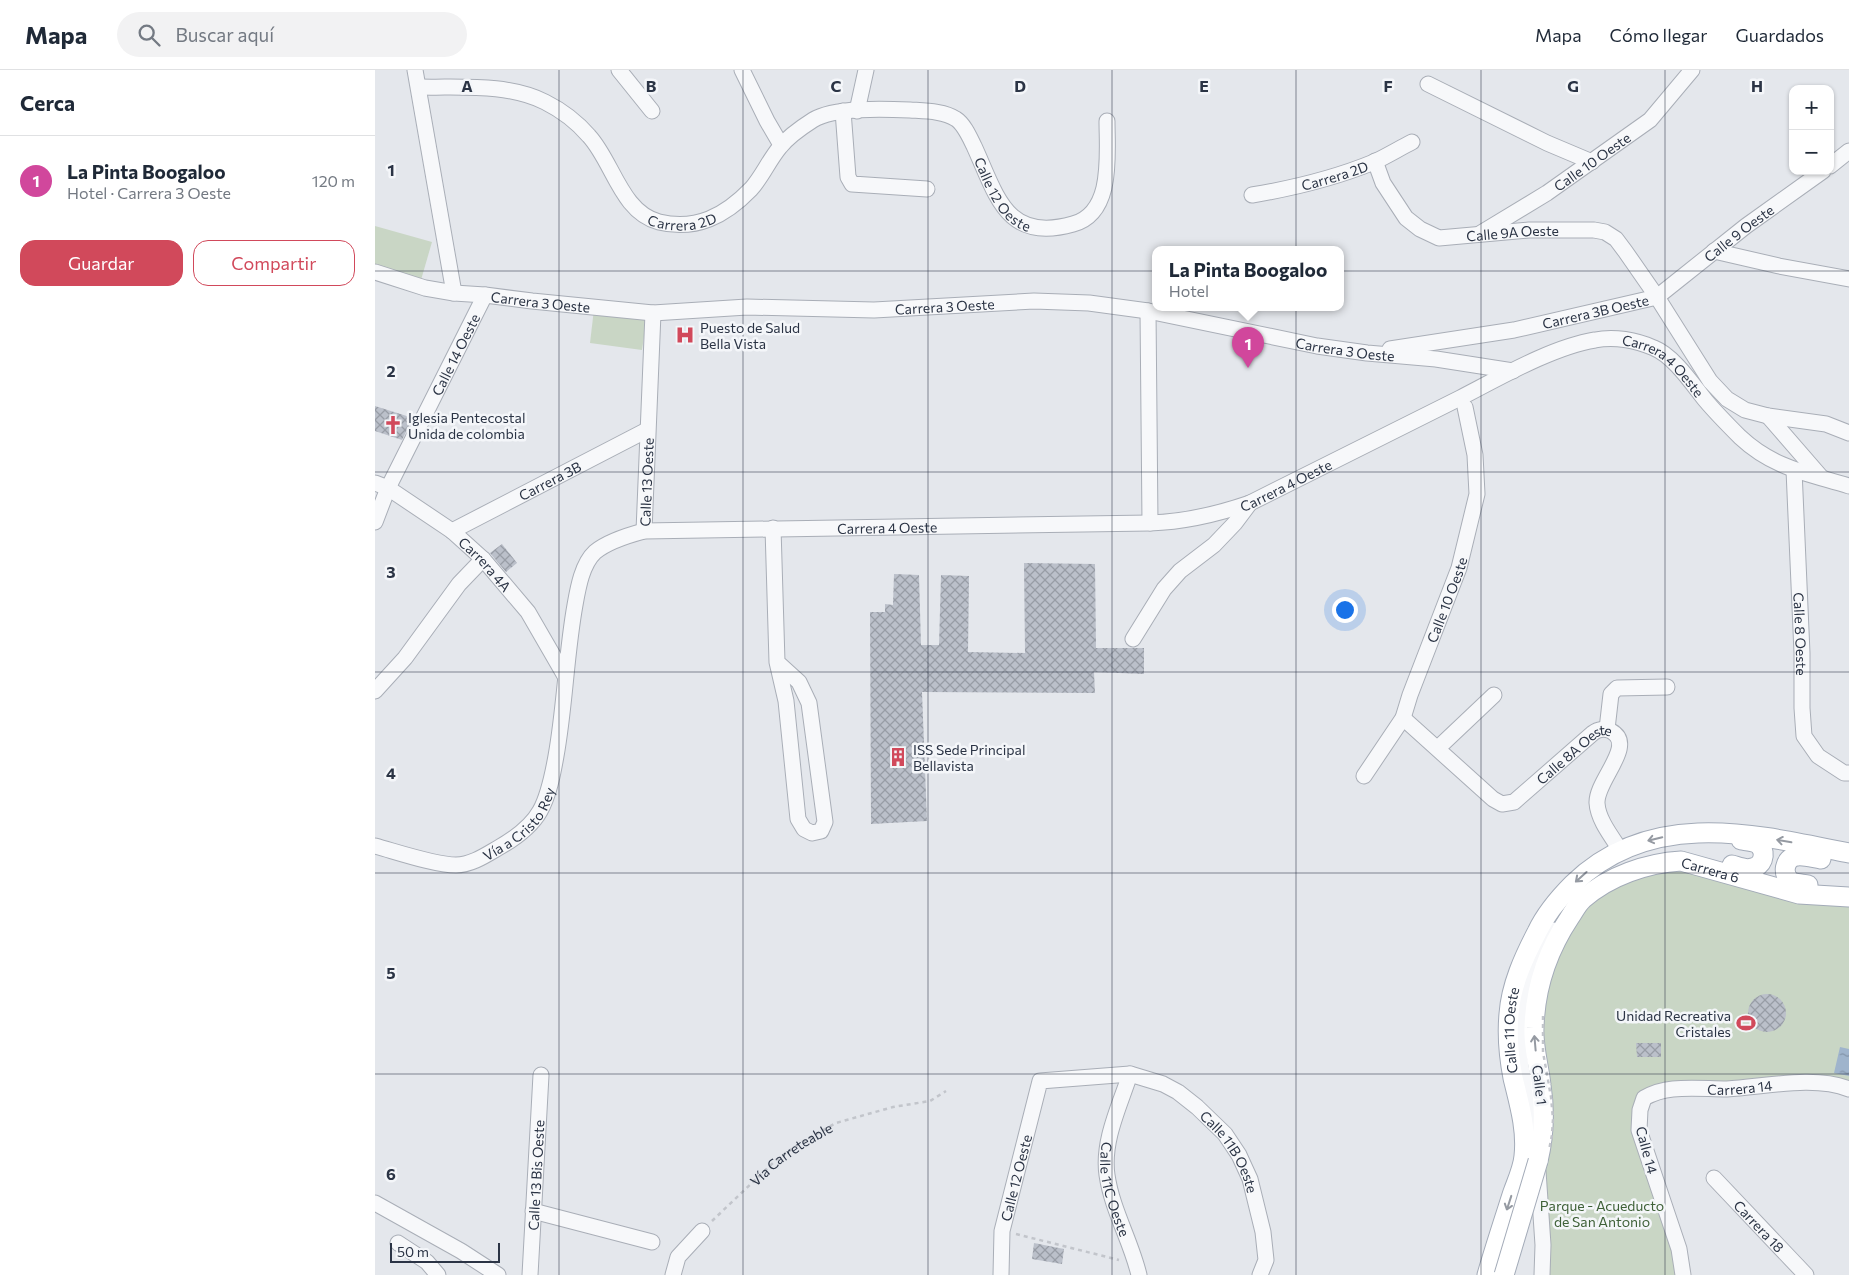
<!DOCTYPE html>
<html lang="es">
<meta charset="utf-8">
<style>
body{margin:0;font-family:Commissioner,sans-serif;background:#f2f2f3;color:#1f2937}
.controls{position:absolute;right:15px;top:15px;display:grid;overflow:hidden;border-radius:10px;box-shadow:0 1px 4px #0004}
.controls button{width:45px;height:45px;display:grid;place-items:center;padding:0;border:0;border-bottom:1px solid #e0e1e3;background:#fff;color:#1f2937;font:25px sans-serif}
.scale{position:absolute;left:15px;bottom:12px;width:110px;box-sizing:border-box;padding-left:5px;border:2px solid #2b3445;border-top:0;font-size:14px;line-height:18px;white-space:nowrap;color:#2b3445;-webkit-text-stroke:4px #f4f6f9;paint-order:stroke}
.you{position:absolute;left:969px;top:539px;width:18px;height:18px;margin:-12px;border:4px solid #fff;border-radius:50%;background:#1a73e8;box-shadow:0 0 0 8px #1a73e833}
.badge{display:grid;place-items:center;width:32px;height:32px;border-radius:50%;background:#d1495b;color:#fff;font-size:16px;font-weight:700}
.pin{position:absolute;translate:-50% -41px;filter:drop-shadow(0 1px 2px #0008)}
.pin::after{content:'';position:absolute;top:26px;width:18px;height:15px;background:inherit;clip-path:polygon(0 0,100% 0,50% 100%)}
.popup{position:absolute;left:777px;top:176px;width:192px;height:65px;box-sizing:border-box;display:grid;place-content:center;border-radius:10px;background:#fff;filter:drop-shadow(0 1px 4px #0005);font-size:16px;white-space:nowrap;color:#747a83}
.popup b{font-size:19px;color:#1f2937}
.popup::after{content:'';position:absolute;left:50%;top:100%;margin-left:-10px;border:10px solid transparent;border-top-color:#fff}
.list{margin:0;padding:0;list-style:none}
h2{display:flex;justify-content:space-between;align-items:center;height:65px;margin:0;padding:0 20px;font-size:21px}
h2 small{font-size:16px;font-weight:400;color:#747a83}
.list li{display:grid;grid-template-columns:32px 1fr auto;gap:15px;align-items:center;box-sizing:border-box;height:90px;padding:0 20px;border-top:1px solid #e0e1e3}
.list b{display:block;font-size:19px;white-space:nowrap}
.list p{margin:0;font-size:16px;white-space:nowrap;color:#747a83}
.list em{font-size:16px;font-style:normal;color:#747a83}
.actions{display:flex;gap:10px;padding:15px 20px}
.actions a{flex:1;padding:11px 0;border:1px solid #d1495b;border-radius:15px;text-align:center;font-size:18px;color:#d1495b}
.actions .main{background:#d1495b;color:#fff}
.icon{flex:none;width:28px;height:28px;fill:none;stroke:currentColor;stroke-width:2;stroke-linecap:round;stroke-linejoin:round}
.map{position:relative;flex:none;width:1474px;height:1205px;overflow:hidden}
header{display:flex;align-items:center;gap:30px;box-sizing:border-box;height:70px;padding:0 25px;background:#fff;border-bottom:1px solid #e0e1e3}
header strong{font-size:24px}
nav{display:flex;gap:28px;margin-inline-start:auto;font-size:18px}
.search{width:350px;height:45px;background:#f2f2f3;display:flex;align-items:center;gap:12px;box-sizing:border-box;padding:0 18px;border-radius:28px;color:#747a83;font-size:19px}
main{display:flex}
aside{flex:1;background:#fff}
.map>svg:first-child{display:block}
.park{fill:#c9d6c5}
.water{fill:url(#water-ripples)}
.building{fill:url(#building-cross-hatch)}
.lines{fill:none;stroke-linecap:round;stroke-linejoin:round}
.minor-casing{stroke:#a9aeb7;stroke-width:17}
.major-casing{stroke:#a3abb8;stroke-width:21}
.path{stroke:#c2c5cb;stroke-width:2.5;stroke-dasharray:4 4;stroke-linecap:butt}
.minor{stroke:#f7f8fa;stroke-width:15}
.major{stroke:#fff;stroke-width:19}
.major-bridge-casing{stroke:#a3abb8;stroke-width:21;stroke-linecap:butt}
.path-bridge{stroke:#c2c5cb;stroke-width:2.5;stroke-dasharray:4 4;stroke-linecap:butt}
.major-bridge{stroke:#fff;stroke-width:19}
.oneway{stroke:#959aa2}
.grid{fill:none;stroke:#2b3445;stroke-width:1;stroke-opacity:0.55}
.labels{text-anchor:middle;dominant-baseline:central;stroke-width:5;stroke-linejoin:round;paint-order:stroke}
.street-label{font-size:14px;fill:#2b3445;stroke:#f4f6f9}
.poi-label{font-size:14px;fill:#2b3445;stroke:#f4f6f9;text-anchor:start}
.park-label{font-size:14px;fill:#3f6138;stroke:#f4f6f9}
.grid-label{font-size:16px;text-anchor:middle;font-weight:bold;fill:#2b3445;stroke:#f4f6f9;stroke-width:5;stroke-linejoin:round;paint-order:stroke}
</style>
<header>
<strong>Mapa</strong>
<div class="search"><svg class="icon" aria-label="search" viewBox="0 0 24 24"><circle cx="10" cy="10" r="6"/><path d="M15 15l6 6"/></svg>Buscar aquí</div>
<nav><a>Mapa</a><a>Cómo llegar</a><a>Guardados</a></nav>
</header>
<main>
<aside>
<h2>Cerca<small></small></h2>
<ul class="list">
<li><span class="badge" style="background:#d1479c">1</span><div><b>La Pinta Boogaloo</b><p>Hotel · Carrera 3 Oeste</p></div><em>120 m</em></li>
</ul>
<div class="actions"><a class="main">Guardar</a><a>Compartir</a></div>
</aside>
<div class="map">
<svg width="1474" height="1205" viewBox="0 0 1474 1205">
<defs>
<pattern id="water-ripples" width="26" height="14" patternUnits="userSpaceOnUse" patternTransform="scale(1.25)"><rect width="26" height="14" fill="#9fb4cc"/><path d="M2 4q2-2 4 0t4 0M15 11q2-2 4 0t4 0" fill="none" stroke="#8293a7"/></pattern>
<pattern id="building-cross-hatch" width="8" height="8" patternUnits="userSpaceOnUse" patternTransform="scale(1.25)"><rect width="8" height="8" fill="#bbc0ca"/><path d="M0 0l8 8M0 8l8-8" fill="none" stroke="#989da6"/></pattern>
</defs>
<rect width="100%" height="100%" fill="#e4e7ec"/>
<g class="park">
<path d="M 0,156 L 57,172 L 46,210 L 0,196 Z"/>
<path d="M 219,239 L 272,246 L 267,280 L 215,273 Z"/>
<path d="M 1290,792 L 1474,827 L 1474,1019 L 1281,1022 L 1265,1040 L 1308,1205 L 1167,1205 L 1160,944 L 1206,830 Z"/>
</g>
<path class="water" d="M 1465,977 L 1474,979 L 1474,1006 L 1459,1003 Z"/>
<g class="building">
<path d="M 0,336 L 38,348 L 27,370 L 0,361 Z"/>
<path d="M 127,474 L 142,493 L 131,502 L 115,483 Z"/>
<path d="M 649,493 L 720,494 L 721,578 L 769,578 L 769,604 L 719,602 L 720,623 L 547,622 L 552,751 L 496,754 L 495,542 L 510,542 L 510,534 L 518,535 L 519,504 L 544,505 L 546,575 L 564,575 L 566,505 L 594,506 L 593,582 L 650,583 Z"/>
<circle cx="1392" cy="943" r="19"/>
<path d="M 1261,973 L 1286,973 L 1286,987 L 1262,987 Z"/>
<path d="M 659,1173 L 689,1179 L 687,1194 L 657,1189 Z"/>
</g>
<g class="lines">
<g class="minor-casing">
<g id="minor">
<path d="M 40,0 L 79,223"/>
<path d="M 244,0 L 277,41"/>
<path d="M 367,0 L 392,51 L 406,75"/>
<path d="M 1053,14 L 1172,73 L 1217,92"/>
<path id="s2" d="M 45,17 C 85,18 132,13 170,32 C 186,40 202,52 214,66 C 238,92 246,142 284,152 C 321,161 350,146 376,119 C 387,107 394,90 405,77 C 413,67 427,57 438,50 C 459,37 510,39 535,40 C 550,41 569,41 581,49 C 589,54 595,68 599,76 C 622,126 631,173 698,154 C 739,143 732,84 732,51"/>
<path d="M 468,41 L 473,107 L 477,114 L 552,119"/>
<path d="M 482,41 L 491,0"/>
<path id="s3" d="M 1000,91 L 1008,113 L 1031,148 L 1045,159 L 1064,168 L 1154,160 L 1219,160 L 1230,162 L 1241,169 L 1250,181 L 1282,227 L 1335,311 L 1352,329 L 1370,340 L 1393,346 L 1451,354 L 1474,363"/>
<path d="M 1455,96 L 1474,81"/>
<path id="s4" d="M 877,125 C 919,118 960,108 999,92 C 1012,86 1025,78 1037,72"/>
<path id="s5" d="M 1106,163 L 1172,123 L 1275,50 L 1317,0"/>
<path d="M 1339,181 L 1404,196 L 1474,209"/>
<path id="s6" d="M 0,202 L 50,218 L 79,223 L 110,225 L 157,231 L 278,243 L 372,237 L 499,240 L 659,231 L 714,233 L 773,241 L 942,276 L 992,283 L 1061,289 L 1138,301"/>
<path d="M 773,241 L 775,453"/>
<path id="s7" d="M 1015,279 L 1139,260 L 1282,227 L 1371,156 L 1448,101"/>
<path d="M 1393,346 L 1446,407"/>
<path id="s8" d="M 1419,400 L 1427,583 L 1427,638 L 1429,666 L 1443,686 L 1469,703 L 1474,703"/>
<path id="s9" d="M 0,413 L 13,418 L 77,461 L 108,489 L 153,542 L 190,606"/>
<path id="s10" d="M 0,452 L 13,418 L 110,225"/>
<path d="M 398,458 L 402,592 L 411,631 L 423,749 L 429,759 L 437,763 L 446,761 L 450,752 L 434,633 L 424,612 L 402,592"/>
<path id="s11" d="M 77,461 L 272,360"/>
<path id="s12" d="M 269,461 L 278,243"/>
<path d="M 758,569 L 789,519 L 805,501 L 839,475 L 860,453 L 875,433"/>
<path d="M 0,621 L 30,588 L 84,514 L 108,489"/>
<path id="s13" d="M 1028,648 L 1118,729 L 1127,734 L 1139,732 L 1218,663 C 1223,659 1230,658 1236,661 C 1262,675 1221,710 1222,733 C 1223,750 1237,767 1246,781"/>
<path d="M 1232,659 L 1236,624 L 1242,618 L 1292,617"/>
<path d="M 1063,678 L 1119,625"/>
<path id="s14" d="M 989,706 L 1028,648 L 1035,625 L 1084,498 L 1102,424 L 1100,385 L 1090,337"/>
<path id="s15" d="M 0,776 C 22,782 60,795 81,795 C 96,795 111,785 123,778 C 139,769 156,757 165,741 C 174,725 178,703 181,686 C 190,636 191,585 200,535 C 203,518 207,494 220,482 C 232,472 254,465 269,461 L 775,453 C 810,452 843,444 875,433 C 945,398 1015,363 1085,328 C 1124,308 1177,277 1220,270 C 1239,266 1261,270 1279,278 C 1299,286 1318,315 1331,331 C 1342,344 1354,356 1365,367 C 1398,398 1432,403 1474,416"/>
<path id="s16" d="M 755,1004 C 745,1035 727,1071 732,1105 C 737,1140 756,1171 764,1205"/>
<path d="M 1160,1068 C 1159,1043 1150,1021 1146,996 C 1139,943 1152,906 1178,860"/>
<path d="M 1163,1101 L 1168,1175 L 1167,1205"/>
<path id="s17" d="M 1339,1108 L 1431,1205"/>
<path d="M 0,1133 L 86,1181 L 123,1205"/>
<path d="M 158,1141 L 277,1172"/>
<path d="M 23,1173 L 52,1192 L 63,1205"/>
<path id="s18" d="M 155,1205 L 166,1005"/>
<path d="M 298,1205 L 303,1187 L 327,1161"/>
<path id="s19" d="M 626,1205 L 627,1161 L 665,1011 L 755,1004 L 788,1014 L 803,1022 L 822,1037 L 850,1064 L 864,1085 L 875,1109 L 888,1162 L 891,1190 L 885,1205"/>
<path id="s20" d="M 1308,1205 L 1304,1179 L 1264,1060 L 1265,1040 L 1269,1028 C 1278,1023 1287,1020 1298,1019 C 1316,1017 1334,1019 1352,1019 C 1389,1017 1439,1005 1474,1019"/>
</g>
</g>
<g class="major-casing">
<g id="major">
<path d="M 1357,795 C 1364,797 1371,800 1377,798 C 1387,797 1392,784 1385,776 C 1381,771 1372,771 1366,770"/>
<path d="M 1433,815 C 1429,814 1421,814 1417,812 C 1406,806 1409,787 1422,786 C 1429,785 1439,788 1446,789"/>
<path id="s21" d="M 1163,1091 C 1169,1066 1170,1041 1166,1015 C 1164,996 1158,977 1159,958 C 1160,919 1173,880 1195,847 C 1199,841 1203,833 1208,829 C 1234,806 1272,793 1306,791 L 1424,824 L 1474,827"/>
<path id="s22" d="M 1112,1205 C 1120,1177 1129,1150 1138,1122 C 1142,1111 1148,1098 1149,1086 C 1152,1059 1144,1033 1138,1008 C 1134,987 1132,965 1134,944 C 1136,915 1149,887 1162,862 C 1171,843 1183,829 1198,814 C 1276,738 1380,764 1474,783"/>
</g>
</g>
<g class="path">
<path id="s1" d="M 337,1151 L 401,1090 L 427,1072 L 461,1053 L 518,1037 L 555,1031 L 571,1021"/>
<path d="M 641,1164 L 744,1190"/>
</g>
<use href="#minor" class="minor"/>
<use href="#major" class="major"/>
<g class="major-bridge-casing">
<path id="major-bridge" d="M 1129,1205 L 1163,1091"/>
</g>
<path class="path-bridge" d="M 1168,946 L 1168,982 L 1176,1027 L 1178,1049 L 1177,1065 L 1174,1080"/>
<use href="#major-bridge" class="major-bridge"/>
</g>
<defs><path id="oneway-shaft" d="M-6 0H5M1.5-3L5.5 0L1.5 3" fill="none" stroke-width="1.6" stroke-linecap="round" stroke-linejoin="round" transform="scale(1.25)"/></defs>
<g class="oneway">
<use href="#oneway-shaft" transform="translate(1280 769) rotate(166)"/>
<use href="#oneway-shaft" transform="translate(1409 771) rotate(-170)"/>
<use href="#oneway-shaft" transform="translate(1206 807) rotate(138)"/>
<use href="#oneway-shaft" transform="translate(1160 973) rotate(-95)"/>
<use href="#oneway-shaft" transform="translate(1134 1133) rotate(108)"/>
</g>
<path class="grid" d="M 184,0 L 184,1205M 368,0 L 368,1205M 553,0 L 553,1205M 737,0 L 737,1205M 921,0 L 921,1205M 1106,0 L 1106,1205M 1290,0 L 1290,1205M 0,201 L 1474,201M 0,402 L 1474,402M 0,602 L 1474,602M 0,803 L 1474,803M 0,1004 L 1474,1004"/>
<defs>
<g id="hospital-bare" transform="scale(1.5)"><path d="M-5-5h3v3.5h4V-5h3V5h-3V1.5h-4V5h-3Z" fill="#d1495b" stroke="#f4f6f9" stroke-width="2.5" paint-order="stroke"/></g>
<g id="church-bare" transform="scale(1.5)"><path d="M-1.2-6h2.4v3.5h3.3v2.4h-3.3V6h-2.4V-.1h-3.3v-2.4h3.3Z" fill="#d1495b" stroke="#f4f6f9" stroke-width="2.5" paint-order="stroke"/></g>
<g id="building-bare" transform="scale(1.5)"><path d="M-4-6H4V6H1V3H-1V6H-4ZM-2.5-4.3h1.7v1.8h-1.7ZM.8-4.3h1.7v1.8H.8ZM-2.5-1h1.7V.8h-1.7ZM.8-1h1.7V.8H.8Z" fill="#d1495b" stroke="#f4f6f9" stroke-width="2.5" paint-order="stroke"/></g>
<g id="stadium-bare" transform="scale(1.5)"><path d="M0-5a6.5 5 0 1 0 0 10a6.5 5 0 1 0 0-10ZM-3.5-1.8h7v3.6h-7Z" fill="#d1495b" stroke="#f4f6f9" stroke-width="2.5" paint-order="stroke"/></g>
</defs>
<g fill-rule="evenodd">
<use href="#hospital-bare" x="310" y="265"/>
<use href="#church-bare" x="18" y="355"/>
<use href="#building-bare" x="523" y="687"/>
<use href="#stadium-bare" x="1371" y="953"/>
</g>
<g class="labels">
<g class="street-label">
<text stroke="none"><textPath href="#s5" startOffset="132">Calle 10 Oeste</textPath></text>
<text stroke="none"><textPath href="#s4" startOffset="85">Carrera 2D</textPath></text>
<text stroke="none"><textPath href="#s2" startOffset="729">Calle 12 Oeste</textPath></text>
<text stroke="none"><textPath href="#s2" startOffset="320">Carrera 2D</textPath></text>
<text stroke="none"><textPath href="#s3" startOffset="178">Calle 9A Oeste</textPath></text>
<text stroke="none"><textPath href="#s7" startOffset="376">Calle 9 Oeste</textPath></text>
<text stroke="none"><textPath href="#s6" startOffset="169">Carrera 3 Oeste</textPath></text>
<text stroke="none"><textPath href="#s6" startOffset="574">Carrera 3 Oeste</textPath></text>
<text stroke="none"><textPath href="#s7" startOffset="209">Carrera 3B Oeste</textPath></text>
<text stroke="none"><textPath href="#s6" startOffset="979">Carrera 3 Oeste</textPath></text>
<text stroke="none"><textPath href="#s10" startOffset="186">Calle 14 Oeste</textPath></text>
<text stroke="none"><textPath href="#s15" startOffset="1575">Carrera 4 Oeste</textPath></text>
<text stroke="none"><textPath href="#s11" startOffset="110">Carrera 3B</textPath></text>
<text stroke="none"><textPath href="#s12" startOffset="49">Calle 13 Oeste</textPath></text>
<text stroke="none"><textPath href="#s15" startOffset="1155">Carrera 4 Oeste</textPath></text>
<text stroke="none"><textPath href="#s15" startOffset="750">Carrera 4 Oeste</textPath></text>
<text stroke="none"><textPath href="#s9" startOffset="138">Carrera 4A</textPath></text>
<text stroke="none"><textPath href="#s14" startOffset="196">Calle 10 Oeste</textPath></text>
<text stroke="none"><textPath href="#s8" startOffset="164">Calle 8 Oeste</textPath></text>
<text stroke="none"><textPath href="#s13" startOffset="222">Calle 8A Oeste</textPath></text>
<text stroke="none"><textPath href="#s15" startOffset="162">Vía a Cristo Rey</textPath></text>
<text stroke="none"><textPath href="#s21" startOffset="412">Carrera 6</textPath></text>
<text stroke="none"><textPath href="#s22" startOffset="252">Calle 11 Oeste</textPath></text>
<text transform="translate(1165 1015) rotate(83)">Calle 1</text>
<text stroke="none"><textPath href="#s20" startOffset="282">Carrera 14</textPath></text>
<text transform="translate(1272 1080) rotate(75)">Calle 14</text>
<text stroke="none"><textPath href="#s19" startOffset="421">Calle 11B Oeste</textPath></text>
<text stroke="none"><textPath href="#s1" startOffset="104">Vía Carreteable</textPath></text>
<text stroke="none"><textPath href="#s18" startOffset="100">Calle 13 Bis Oeste</textPath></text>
<text stroke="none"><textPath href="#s19" startOffset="99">Calle 12 Oeste</textPath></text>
<text stroke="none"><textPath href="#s16" startOffset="120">Calle 11C Oeste</textPath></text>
<text stroke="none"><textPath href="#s17" startOffset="66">Carrera 18</textPath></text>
</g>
<g class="poi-label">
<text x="325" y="257">Puesto de Salud<tspan x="325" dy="16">Bella Vista</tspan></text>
<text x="33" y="347">Iglesia Pentecostal<tspan x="33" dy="16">Unida de colombia</tspan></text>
<text x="538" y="679">ISS Sede Principal<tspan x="538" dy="16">Bellavista</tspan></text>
<text x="1356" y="945" text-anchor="end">Unidad Recreativa<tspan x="1356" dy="16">Cristales</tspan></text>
</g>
<g class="park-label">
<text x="1227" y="1135">Parque - Acueducto<tspan x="1227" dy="16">de San Antonio</tspan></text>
</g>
</g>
<g class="grid-label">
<text x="92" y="22">A</text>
<text x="276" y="22">B</text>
<text x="461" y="22">C</text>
<text x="645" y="22">D</text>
<text x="829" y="22">E</text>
<text x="1013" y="22">F</text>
<text x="1198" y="22">G</text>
<text x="1382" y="22">H</text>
<text x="16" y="106">1</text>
<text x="16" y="307">2</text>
<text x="16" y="508">3</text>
<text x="16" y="709">4</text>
<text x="16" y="909">5</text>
<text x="16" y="1110">6</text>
</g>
</svg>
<div class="controls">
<button>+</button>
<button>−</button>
</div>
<div class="scale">50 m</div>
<div class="you"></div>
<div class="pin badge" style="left:873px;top:298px;background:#d1479c">1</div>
<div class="popup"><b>La Pinta Boogaloo</b>Hotel</div>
</div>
</main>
